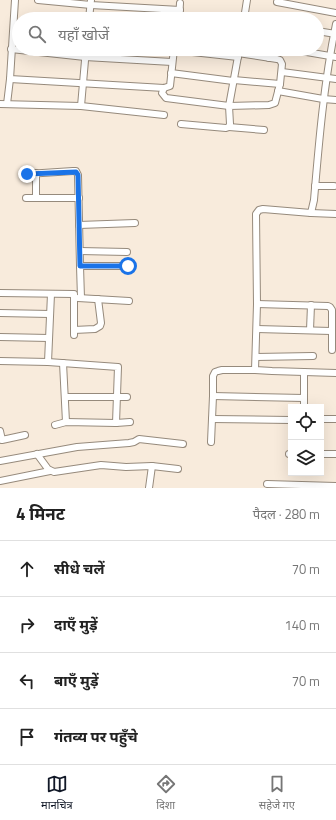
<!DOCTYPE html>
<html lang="hi">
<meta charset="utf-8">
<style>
body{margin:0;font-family:"Titillium Web","Noto Sans Devanagari",sans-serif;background:#f6f6f6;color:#222}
.controls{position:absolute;right:12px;bottom:12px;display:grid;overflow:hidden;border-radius:0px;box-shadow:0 4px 16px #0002}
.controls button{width:36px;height:36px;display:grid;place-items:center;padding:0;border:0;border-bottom:1px solid #e0e0e0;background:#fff;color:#222;font:20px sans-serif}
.stop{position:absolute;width:12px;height:12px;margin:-9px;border:3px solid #1a73e8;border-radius:50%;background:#fff}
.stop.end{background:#1a73e8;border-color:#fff;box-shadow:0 1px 4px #0008}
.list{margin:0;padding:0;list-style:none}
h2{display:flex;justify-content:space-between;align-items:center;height:52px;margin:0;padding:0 16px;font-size:17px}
h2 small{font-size:13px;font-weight:400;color:#767676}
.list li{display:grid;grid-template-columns:26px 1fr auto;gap:12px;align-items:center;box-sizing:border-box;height:56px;padding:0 16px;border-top:1px solid #e0e0e0}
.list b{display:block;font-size:15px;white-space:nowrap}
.list em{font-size:13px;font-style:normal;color:#767676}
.icon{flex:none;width:22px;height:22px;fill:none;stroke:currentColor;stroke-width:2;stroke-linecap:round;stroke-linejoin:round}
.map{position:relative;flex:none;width:336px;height:488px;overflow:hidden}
.search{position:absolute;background:#fff;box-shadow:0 4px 16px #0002;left:12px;right:12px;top:12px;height:44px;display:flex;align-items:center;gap:10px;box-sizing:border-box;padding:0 14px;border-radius:22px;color:#767676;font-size:15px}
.sheet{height:276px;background:#fff}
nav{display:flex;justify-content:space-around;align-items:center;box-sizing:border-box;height:56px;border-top:1px solid #e0e0e0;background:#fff;font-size:11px;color:#767676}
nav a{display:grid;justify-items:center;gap:2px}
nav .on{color:#111827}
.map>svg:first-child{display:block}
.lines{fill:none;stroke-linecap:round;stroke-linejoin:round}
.minor-casing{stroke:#968a7c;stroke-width:8}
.minor{stroke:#fff;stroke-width:6}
.route{stroke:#1a73e8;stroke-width:5}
</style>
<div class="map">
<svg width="336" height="488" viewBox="0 0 336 488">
<rect width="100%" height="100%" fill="#f8ebdc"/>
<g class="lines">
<g class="minor-casing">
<g id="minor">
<path d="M 15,0 L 10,79 L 164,88 L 170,86 L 174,49"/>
<path d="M 38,0 L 91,5 L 180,10"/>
<path d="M 277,2 L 336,13"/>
<path d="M 179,18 L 190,19"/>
<path d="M 89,19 L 91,0"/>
<path d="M 179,19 L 180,3"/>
<path d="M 244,19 L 247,0"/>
<path d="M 336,24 C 324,82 319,141 314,200 L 311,213 L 263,209 L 259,210 L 256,214 L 257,304 L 255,370 L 272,371 L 336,373"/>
<path d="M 317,31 L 336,34"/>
<path d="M 11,49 L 85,57 L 172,62"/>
<path d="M 289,49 L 336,57"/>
<path d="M 174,50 L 238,57"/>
<path d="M 269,58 L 271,51 L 273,49"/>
<path d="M 282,72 L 336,79"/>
<path d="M 171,73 L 233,81"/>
<path d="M 234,80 L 280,84"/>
<path d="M 164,88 L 162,93 L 166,98 L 229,106 L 239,51"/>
<path d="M 278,91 L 323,99 L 336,100"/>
<path d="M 0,104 L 81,106 L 164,115"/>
<path d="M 7,104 L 10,79"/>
<path d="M 81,106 L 86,49"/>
<path d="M 181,124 L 226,128 L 229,127 L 230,124 L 229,106 L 269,105 L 275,103 L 280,84 L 282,64 L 280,60 L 277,59 L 238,53"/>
<path d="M 229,127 L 264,130"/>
<path d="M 36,173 L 36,198"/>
<path d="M 27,174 L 73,171 L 76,171 L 78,175 L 80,266 L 81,298"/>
<path d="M 315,186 L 334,186"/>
<path d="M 26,198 L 79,198"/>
<path d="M 311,213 L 336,214"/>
<path d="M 79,225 L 135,223"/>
<path d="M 80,251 L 127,252"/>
<path d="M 80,266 L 127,266"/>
<path d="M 0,293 L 74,294 L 74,335"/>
<path d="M 78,298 L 129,301"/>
<path d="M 257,304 L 328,306 L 330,307 L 332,310 L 332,350"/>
<path d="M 0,313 L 50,314"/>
<path d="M 257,329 L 331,331"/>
<path d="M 74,330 L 95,329 L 100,326 L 101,323 L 98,299"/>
<path d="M 310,330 L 311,305"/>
<path d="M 0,337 L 49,338"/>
<path d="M 256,357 L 313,356"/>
<path d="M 0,361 L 48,362 L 118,367 L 116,423"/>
<path d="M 48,362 L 51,294"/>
<path d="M 63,363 L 66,422"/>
<path d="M 304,372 L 304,407"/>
<path d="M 213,396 L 304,398"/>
<path d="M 65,397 L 127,397"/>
<path d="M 212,419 L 291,420"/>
<path d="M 321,419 L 336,419"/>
<path d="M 55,425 L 66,422 L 116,423 L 130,422"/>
<path d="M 0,431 L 2,440 L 25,435"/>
<path d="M 211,442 L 213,396 L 213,376 L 215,372 L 218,371 L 222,370 L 255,370"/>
<path d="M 37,454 L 48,469 L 54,472 L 101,465 L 126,467 L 152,466 L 149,488"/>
<path d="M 289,454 L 291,454"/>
<path d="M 321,454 L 336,454"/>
<path d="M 0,461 L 77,447 L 129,443 L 134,442 L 139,439 L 183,444"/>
<path d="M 152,466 L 178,469"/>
<path d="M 0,481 L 50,471"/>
<path d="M 267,484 L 336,486"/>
</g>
</g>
<use href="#minor" class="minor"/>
</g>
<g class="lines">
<path class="route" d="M 27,174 L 76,172 L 78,175 L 80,266 L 128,266"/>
</g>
</svg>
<div class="controls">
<button><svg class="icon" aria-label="locate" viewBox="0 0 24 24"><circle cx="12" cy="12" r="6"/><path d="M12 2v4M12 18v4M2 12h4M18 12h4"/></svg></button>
<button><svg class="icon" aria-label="layers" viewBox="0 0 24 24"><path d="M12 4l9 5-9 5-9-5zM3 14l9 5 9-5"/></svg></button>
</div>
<div class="stop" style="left:128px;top:266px"></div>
<div class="stop end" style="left:27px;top:174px"></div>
<div class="search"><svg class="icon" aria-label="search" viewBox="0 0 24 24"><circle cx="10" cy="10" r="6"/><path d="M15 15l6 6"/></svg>यहाँ खोजें</div>
</div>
<section class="sheet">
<h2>4 मिनट<small>पैदल · 280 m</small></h2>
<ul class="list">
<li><svg class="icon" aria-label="ahead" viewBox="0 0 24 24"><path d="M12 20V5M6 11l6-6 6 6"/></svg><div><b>सीधे चलें</b></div><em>70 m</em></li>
<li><svg class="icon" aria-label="right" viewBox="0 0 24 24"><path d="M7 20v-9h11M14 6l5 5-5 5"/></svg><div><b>दाएँ मुड़ें</b></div><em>140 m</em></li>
<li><svg class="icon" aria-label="left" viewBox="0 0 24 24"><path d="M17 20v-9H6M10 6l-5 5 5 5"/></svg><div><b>बाएँ मुड़ें</b></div><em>70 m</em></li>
<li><svg class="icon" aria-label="arrive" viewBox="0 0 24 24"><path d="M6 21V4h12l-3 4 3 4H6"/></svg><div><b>गंतव्य पर पहुँचे</b></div></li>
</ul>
</section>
<nav>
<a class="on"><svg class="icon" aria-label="map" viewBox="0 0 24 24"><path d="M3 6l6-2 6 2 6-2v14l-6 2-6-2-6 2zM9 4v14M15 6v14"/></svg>मानचित्र</a>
<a><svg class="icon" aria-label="directions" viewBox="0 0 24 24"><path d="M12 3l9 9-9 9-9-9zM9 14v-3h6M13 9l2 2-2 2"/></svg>दिशा</a>
<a><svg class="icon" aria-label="saved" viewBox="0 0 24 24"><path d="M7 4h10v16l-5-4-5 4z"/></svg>सहेजे गए</a>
</nav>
